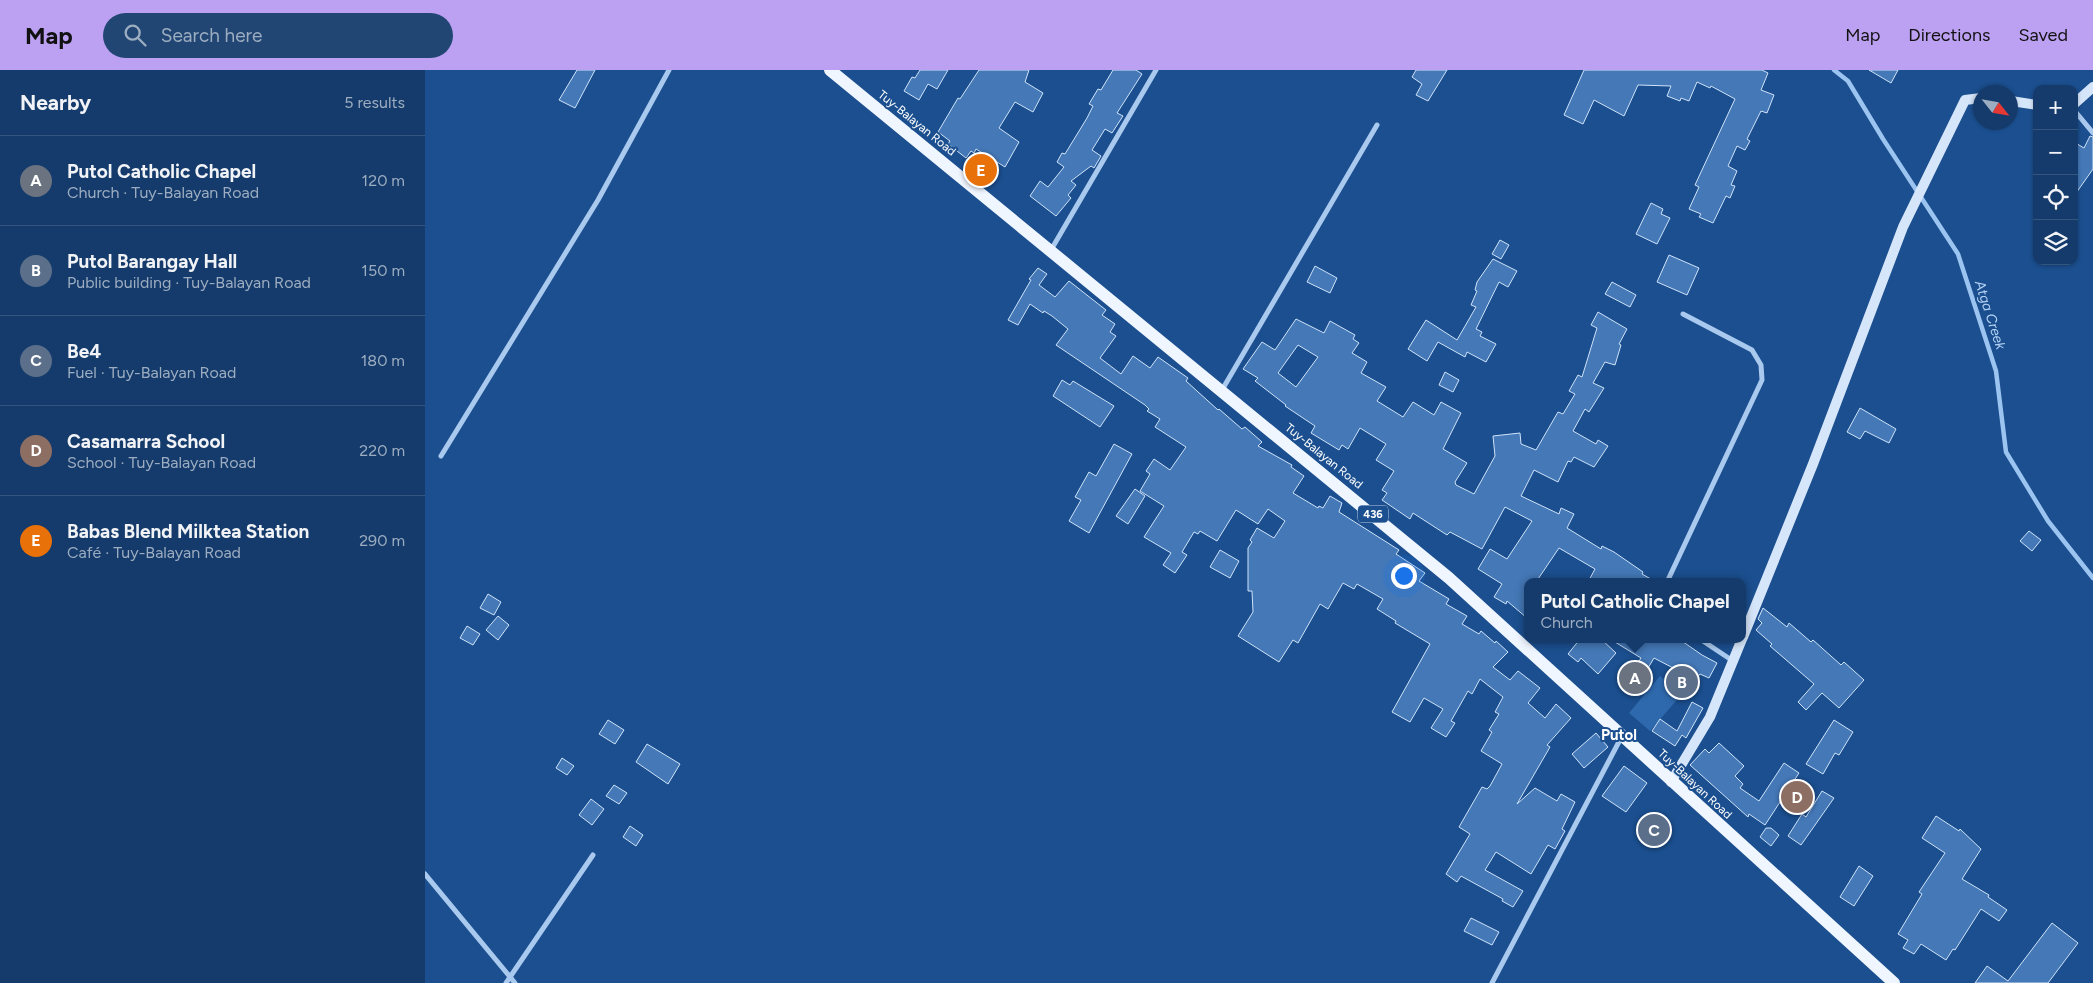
<!DOCTYPE html>
<meta charset="utf-8">
<style>
body{margin:0;font-family:Figtree,sans-serif;background:#214673;color:#f1f3f6}
.controls{position:absolute;right:15px;top:15px;display:grid;overflow:hidden;border-radius:10px;box-shadow:0 1px 4px #0004}
.controls button{width:45px;height:45px;display:grid;place-items:center;padding:0;border:0;border-bottom:1px solid #33557e;background:#143b6b;color:#f1f3f6;font:25px sans-serif}
.compass{position:absolute;left:1548px;top:15px;width:45px;height:45px;border-radius:50%;background:#143b6b;box-shadow:0 1px 4px #0004;rotate:121deg}
.you{position:absolute;left:978px;top:505px;width:18px;height:18px;margin:-12px;border:4px solid #fff;border-radius:50%;background:#1a73e8;box-shadow:0 0 0 8px #1a73e833}
.badge{display:grid;place-items:center;width:32px;height:32px;border-radius:50%;background:#bca0f2;color:#fff;font-size:16px;font-weight:700}
.pin{position:absolute;translate:-50% -50%;border:2px solid #fff;box-shadow:0 1px 5px #0006}
.popup{position:absolute;left:1099px;top:508px;width:222px;height:65px;box-sizing:border-box;display:grid;place-content:center;border-radius:10px;background:#143b6b;filter:drop-shadow(0 1px 4px #0005);font-size:16px;white-space:nowrap;color:#9dadc1}
.popup b{font-size:19px;color:#f1f3f6}
.popup::after{content:'';position:absolute;left:50%;top:100%;margin-left:-10px;border:10px solid transparent;border-top-color:#143b6b}
.list{margin:0;padding:0;list-style:none}
h2{display:flex;justify-content:space-between;align-items:center;height:65px;margin:0;padding:0 20px;font-size:21px}
h2 small{font-size:16px;font-weight:400;color:#9dadc1}
.list li{display:grid;grid-template-columns:32px 1fr auto;gap:15px;align-items:center;box-sizing:border-box;height:90px;padding:0 20px;border-top:1px solid #33557e}
.list b{display:block;font-size:19px;white-space:nowrap}
.list p{margin:0;font-size:16px;white-space:nowrap;color:#9dadc1}
.list em{font-size:16px;font-style:normal;color:#9dadc1}
.icon{flex:none;width:28px;height:28px;fill:none;stroke:currentColor;stroke-width:2;stroke-linecap:round;stroke-linejoin:round}
.map{position:relative;flex:none;width:1668px;height:913px;overflow:hidden}
header{display:flex;align-items:center;gap:30px;box-sizing:border-box;height:70px;padding:0 25px;background:#bca0f2;color:#111}
header strong{font-size:24px}
nav{display:flex;gap:28px;margin-inline-start:auto;font-size:18px}
.search{width:350px;height:45px;background:#214673;display:flex;align-items:center;gap:12px;box-sizing:border-box;padding:0 18px;border-radius:28px;color:#9dadc1;font-size:19px}
main{display:flex}
aside{flex:1;background:#143b6b}
.map>svg:first-child{display:block}
.green{fill:#2e69ad}
.lines{fill:none;stroke-linecap:round;stroke-linejoin:round}
.stream{stroke:#9cc4f0;stroke-width:4.5}
.building{fill:#4478b7;stroke:#cfe3fa;fill-rule:evenodd}
.street{stroke:#a9c9ee;stroke-width:5}
.secondary{stroke:#d6e6fa;stroke-width:10}
.primary{stroke:#f0f6ff;stroke-width:12}
.labels{text-anchor:middle;dominant-baseline:central;stroke-width:4;stroke-linejoin:round;paint-order:stroke}
.shield{fill:#1b4f8f;stroke:#bbcadd;stroke-width:1}
.shield-label{font-size:11px;font-weight:bold;fill:#fff}
.street-label{font-size:12px;fill:#fff;stroke:#1b4f8f}
.water-label{font-size:14px;font-style:italic;fill:#b5d3f5;stroke:#1b4f8f}
.quarter-label{font-size:15px;font-weight:bold;fill:#fff;stroke:#1b4f8f}
</style>
<header>
<strong>Map</strong>
<div class="search"><svg class="icon" aria-label="search" viewBox="0 0 24 24"><circle cx="10" cy="10" r="6"/><path d="M15 15l6 6"/></svg>Search here</div>
<nav><a>Map</a><a>Directions</a><a>Saved</a></nav>
</header>
<main>
<aside>
<h2>Nearby<small>5 results</small></h2>
<ul class="list">
<li><span class="badge" style="background:#6b7280">A</span><div><b>Putol Catholic Chapel</b><p>Church · Tuy-Balayan Road</p></div><em>120 m</em></li>
<li><span class="badge" style="background:#5c6f8a">B</span><div><b>Putol Barangay Hall</b><p>Public building · Tuy-Balayan Road</p></div><em>150 m</em></li>
<li><span class="badge" style="background:#5c6f8a">C</span><div><b>Be4</b><p>Fuel · Tuy-Balayan Road</p></div><em>180 m</em></li>
<li><span class="badge" style="background:#8d6e63">D</span><div><b>Casamarra School</b><p>School · Tuy-Balayan Road</p></div><em>220 m</em></li>
<li><span class="badge" style="background:#e8710a">E</span><div><b>Babas Blend Milktea Station</b><p>Café · Tuy-Balayan Road</p></div><em>290 m</em></li>
</ul>
</aside>
<div class="map">
<svg width="1668" height="913" viewBox="0 0 1668 913">
<rect width="100%" height="100%" fill="#1b4f8f"/>
<path class="green" d="M 1235,606 L 1257,624 L 1225,661 L 1204,643 Z"/>
<g class="lines">
<path class="stream" d="M 1409,0 L 1423,11 L 1458,69 L 1533,184 L 1571,301 L 1581,382 L 1623,451 L 1668,508"/>
</g>
<g class="building">
<path d="M 152,0 L 170,0 L 150,38 L 134,30 Z"/>
<path d="M 495,0 L 523,0 L 512,19 L 503,14 L 494,30 L 479,21 L 487,7 L 490,8 Z"/>
<path d="M 554,0 L 604,0 L 600,12 L 618,23 L 608,42 L 590,32 L 574,58 L 594,72 L 580,97 L 551,79 L 549,83 L 546,81 L 541,88 L 523,74 L 525,71 L 513,62 L 533,28 L 535,29 Z"/>
<path d="M 688,0 L 711,0 L 717,4 L 692,43 L 698,46 L 687,63 L 680,59 L 667,80 L 676,86 L 669,98 L 666,96 L 646,111 L 651,115 L 643,125 L 646,128 L 631,146 L 605,126 L 615,111 L 623,117 L 639,97 L 632,92 L 637,83 L 640,84 L 662,48 L 668,36 L 664,34 L 673,19 L 676,20 Z"/>
<path d="M 991,0 L 1022,0 L 1003,31 L 991,25 L 997,14 L 987,7 Z"/>
<path d="M 1159,0 L 1337,0 L 1343,3 L 1336,20 L 1349,25 L 1342,43 L 1336,41 L 1322,69 L 1325,71 L 1320,80 L 1312,76 L 1303,96 L 1312,101 L 1306,115 L 1310,116 L 1305,128 L 1301,126 L 1288,153 L 1274,147 L 1276,144 L 1264,139 L 1274,117 L 1270,115 L 1310,29 L 1286,16 L 1285,18 L 1272,12 L 1264,31 L 1256,28 L 1255,31 L 1242,26 L 1246,16 L 1213,15 L 1199,46 L 1169,30 L 1158,54 L 1139,45 Z"/>
<path d="M 1444,0 L 1473,0 L 1466,13 Z"/>
<path d="M 1665,66 L 1668,67 L 1668,99 L 1649,126 L 1649,72 L 1659,78 Z"/>
<path d="M 1226,133 L 1238,139 L 1236,144 L 1245,148 L 1232,174 L 1211,164 Z"/>
<path d="M 1075,170 L 1084,175 L 1076,189 L 1067,184 Z"/>
<path d="M 1244,185 L 1274,198 L 1262,225 L 1232,212 Z"/>
<path d="M 1068,189 L 1092,201 L 1083,217 L 1074,212 L 1051,259 L 1057,262 L 1055,266 L 1071,274 L 1061,292 L 1042,282 L 1040,287 L 1013,272 L 1002,291 L 983,279 L 1001,250 L 1032,270 L 1051,237 L 1046,235 L 1052,221 L 1050,220 L 1052,212 Z"/>
<path d="M 890,196 L 912,208 L 905,223 L 882,212 Z"/>
<path d="M 613,198 L 622,204 L 614,215 L 630,227 L 644,211 L 681,240 L 677,245 L 690,254 L 685,262 L 691,266 L 675,288 L 696,304 L 708,286 L 725,298 L 733,287 L 763,308 L 761,311 L 793,340 L 794,339 L 817,359 L 820,357 L 837,372 L 833,376 L 867,395 L 866,397 L 879,406 L 868,423 L 893,438 L 894,436 L 898,438 L 905,426 L 917,433 L 914,442 L 974,480 L 971,484 L 1000,503 L 994,511 L 1024,529 L 1021,534 L 1042,546 L 1037,554 L 1054,564 L 1056,561 L 1070,573 L 1071,571 L 1083,582 L 1068,597 L 1085,610 L 1093,601 L 1115,618 L 1103,633 L 1120,648 L 1131,634 L 1146,648 L 1122,675 L 1125,677 L 1092,734 L 1110,718 L 1132,731 L 1136,724 L 1150,732 L 1137,759 L 1140,761 L 1130,779 L 1123,775 L 1106,804 L 1071,782 L 1060,800 L 1098,821 L 1088,837 L 1077,831 L 1078,829 L 1036,806 L 1032,812 L 1021,804 L 1045,764 L 1034,757 L 1057,717 L 1062,719 L 1065,716 L 1077,694 L 1056,681 L 1067,662 L 1064,660 L 1074,644 L 1070,642 L 1078,627 L 1055,609 L 1047,624 L 1043,621 L 1026,651 L 1030,653 L 1021,667 L 1006,658 L 1018,639 L 999,628 L 985,652 L 967,642 L 1005,574 L 970,553 L 971,551 L 952,539 L 958,529 L 932,514 L 929,519 L 918,513 L 903,539 L 895,534 L 873,573 L 868,570 L 854,592 L 813,566 L 828,542 L 827,521 L 823,521 L 823,478 L 827,472 L 825,470 L 832,458 L 849,468 L 860,451 L 843,439 L 833,454 L 811,440 L 792,471 L 775,461 L 773,464 L 769,462 L 757,482 L 762,485 L 750,503 L 738,495 L 746,483 L 719,467 L 739,436 L 715,421 L 725,404 L 721,401 L 729,389 L 745,400 L 761,377 L 730,357 L 735,349 L 722,341 L 724,339 L 720,335 L 631,275 L 643,259 L 627,246 L 619,241 L 618,243 L 605,234 L 593,255 L 583,250 L 606,210 L 604,209 Z"/>
<path d="M 1187,212 L 1211,225 L 1205,237 L 1180,224 Z"/>
<path d="M 1173,242 L 1202,259 L 1194,274 L 1196,275 L 1190,295 L 1180,292 L 1168,313 L 1179,318 L 1164,342 L 1160,339 L 1148,361 L 1171,374 L 1173,370 L 1183,376 L 1169,397 L 1149,387 L 1146,392 L 1143,391 L 1133,412 L 1109,400 L 1096,426 L 1134,444 L 1136,438 L 1149,444 L 1142,458 L 1176,479 L 1177,476 L 1189,482 L 1218,502 L 1217,504 L 1231,512 L 1163,512 L 1170,499 L 1134,478 L 1111,512 L 1102,512 L 1102,548 L 1082,531 L 1081,534 L 1069,527 L 1077,514 L 1053,499 L 1065,479 L 1082,489 L 1107,451 L 1080,437 L 1057,479 L 1025,462 L 1022,465 L 988,443 L 985,449 L 957,430 L 962,423 L 957,420 L 969,401 L 951,390 L 961,374 L 935,358 L 923,379 L 917,375 L 914,380 L 886,363 L 890,356 L 860,336 L 861,335 L 830,311 L 833,308 L 818,299 L 837,272 L 850,280 L 871,249 L 899,263 L 905,251 L 930,265 L 928,269 L 934,273 L 927,283 L 942,292 L 936,303 L 961,317 L 952,331 L 978,347 L 988,332 L 1009,345 L 1016,332 L 1036,343 L 1018,379 L 1042,393 L 1030,412 L 1031,415 L 1049,424 L 1070,386 L 1068,366 L 1095,363 L 1096,374 L 1111,380 L 1133,342 L 1138,344 L 1150,324 L 1144,321 L 1153,305 L 1157,307 L 1172,258 L 1166,255 ZM 873,275 L 893,287 L 871,317 L 853,303 Z"/>
<path d="M 1020,302 L 1034,310 L 1028,322 L 1014,315 Z"/>
<path d="M 637,310 L 645,315 L 648,311 L 689,336 L 675,357 L 628,326 Z"/>
<path d="M 1435,338 L 1471,359 L 1464,373 L 1440,361 L 1435,369 L 1422,362 Z"/>
<path d="M 689,374 L 707,384 L 664,463 L 644,451 L 656,430 L 650,427 L 664,402 L 671,406 Z"/>
<path d="M 710,419 L 720,426 L 703,454 L 691,446 Z"/>
<path d="M 1604,461 L 1616,470 L 1607,481 L 1595,471 Z"/>
<path d="M 795,480 L 814,491 L 805,508 L 785,497 Z"/>
<path d="M 63,524 L 76,532 L 69,545 L 55,538 Z"/>
<path d="M 1338,538 L 1362,557 L 1364,553 L 1386,572 L 1388,570 L 1416,595 L 1419,592 L 1439,610 L 1414,638 L 1397,623 L 1381,640 L 1373,632 L 1389,614 L 1345,576 L 1347,574 L 1331,560 L 1337,553 L 1333,549 Z"/>
<path d="M 73,546 L 84,555 L 73,570 L 61,560 Z"/>
<path d="M 42,556 L 55,564 L 48,575 L 35,568 Z"/>
<path d="M 1155,569 L 1176,569 L 1191,583 L 1173,604 L 1156,588 L 1153,592 L 1143,584 Z"/>
<path d="M 1185,569 L 1254,569 L 1277,585 L 1292,593 L 1284,608 L 1275,604 L 1261,623 L 1245,611 L 1252,600 L 1229,588 L 1207,625 L 1197,619 L 1216,588 Z"/>
<path d="M 1267,632 L 1278,638 L 1261,668 L 1257,665 L 1250,676 L 1227,661 L 1235,649 L 1252,661 Z"/>
<path d="M 183,650 L 199,660 L 190,674 L 174,664 Z"/>
<path d="M 1409,650 L 1428,662 L 1414,685 L 1410,683 L 1398,704 L 1381,694 Z"/>
<path d="M 1171,663 L 1183,677 L 1159,698 L 1147,684 Z"/>
<path d="M 1294,673 L 1319,696 L 1310,706 L 1318,714 L 1315,718 L 1334,731 L 1359,693 L 1374,703 L 1340,755 L 1324,744 L 1323,747 L 1265,695 L 1280,679 L 1284,683 Z"/>
<path d="M 222,674 L 255,694 L 243,714 L 211,692 Z"/>
<path d="M 137,688 L 149,696 L 142,705 L 131,698 Z"/>
<path d="M 1199,696 L 1222,713 L 1201,742 L 1177,726 Z"/>
<path d="M 189,715 L 202,723 L 194,734 L 181,726 Z"/>
<path d="M 1397,721 L 1409,728 L 1376,775 L 1363,766 L 1377,744 L 1381,747 Z"/>
<path d="M 166,729 L 179,739 L 167,755 L 154,745 Z"/>
<path d="M 1511,746 L 1534,761 L 1535,759 L 1556,779 L 1537,809 L 1564,825 L 1563,827 L 1582,840 L 1574,851 L 1556,839 L 1530,880 L 1528,879 L 1521,890 L 1496,874 L 1489,884 L 1478,878 L 1483,870 L 1473,864 L 1497,824 L 1494,822 L 1520,783 L 1497,768 Z"/>
<path d="M 205,756 L 218,765 L 211,776 L 198,767 Z"/>
<path d="M 1341,758 L 1346,758 L 1354,765 L 1346,776 L 1335,767 Z"/>
<path d="M 1434,796 L 1448,806 L 1429,836 L 1415,827 Z"/>
<path d="M 1046,848 L 1074,862 L 1067,875 L 1039,861 Z"/>
<path d="M 1627,853 L 1653,873 L 1623,913 L 1550,913 L 1562,896 L 1583,911 Z"/>
</g>
<g class="lines">
<g class="street">
<path d="M 1649,40 L 1668,63"/>
<path d="M 626,180 L 731,0"/>
<path d="M 797,320 L 952,55"/>
<path d="M 16,386 L 173,130 L 244,0"/>
<path d="M 1242,512 L 1337,310 L 1336,295 L 1327,280 L 1258,244"/>
<path d="M 1275,569 L 1308,591"/>
<path d="M 0,804 L 90,913"/>
<path d="M 81,913 L 168,785"/>
<path d="M 1067,913 L 1197,666"/>
</g>
<g class="secondary">
<path d="M 1586,31 L 1612,35"/>
<path d="M 1649,34 L 1668,17"/>
<path d="M 1318,567 L 1388,394 L 1478,157 L 1540,30 L 1556,28"/>
<path d="M 1246,712 L 1285,647 L 1317,569"/>
</g>
<path class="primary" d="M 405,0 L 1024,508 L 1469,913"/>
</g>
<g class="labels">
<rect class="shield" x="933" y="435.5" width="30" height="17" rx="4"/>
<g class="shield-label">
<text x="948" y="444">436</text>
</g>
<g class="street-label">
<text transform="translate(492 53) rotate(39)">Tuy-Balayan Road</text>
<text transform="translate(899 386) rotate(39)">Tuy-Balayan Road</text>
<text transform="translate(1270 714) rotate(43)">Tuy-Balayan Road</text>
</g>
<g class="water-label">
<text transform="translate(1565 245) rotate(72)">Atga Creek</text>
</g>
<g class="quarter-label">
<text x="1194" y="665">Putol</text>
</g>
</g>
</svg>
<div class="controls">
<button>+</button>
<button>−</button>
<button><svg class="icon" aria-label="locate" viewBox="0 0 24 24"><circle cx="12" cy="12" r="6"/><path d="M12 2v4M12 18v4M2 12h4M18 12h4"/></svg></button>
<button><svg class="icon" aria-label="layers" viewBox="0 0 24 24"><path d="M12 4l9 5-9 5-9-5zM3 14l9 5 9-5"/></svg></button>
</div>
<svg class="compass" viewBox="-18 -18 36 36"><path d="M0-13l5 13h-10z" fill="#e53935"/><path d="M0 13l5-13h-10z" fill="#9dadc1"/></svg>
<div class="you"></div>
<div class="pin badge" style="left:1210px;top:608px;background:#6b7280">A</div>
<div class="popup"><b>Putol Catholic Chapel</b>Church</div>
<div class="pin badge" style="left:1257px;top:612px;background:#5c6f8a">B</div>
<div class="pin badge" style="left:1229px;top:760px;background:#5c6f8a">C</div>
<div class="pin badge" style="left:1372px;top:727px;background:#8d6e63">D</div>
<div class="pin badge" style="left:556px;top:100px;background:#e8710a">E</div>
</div>
</main>
